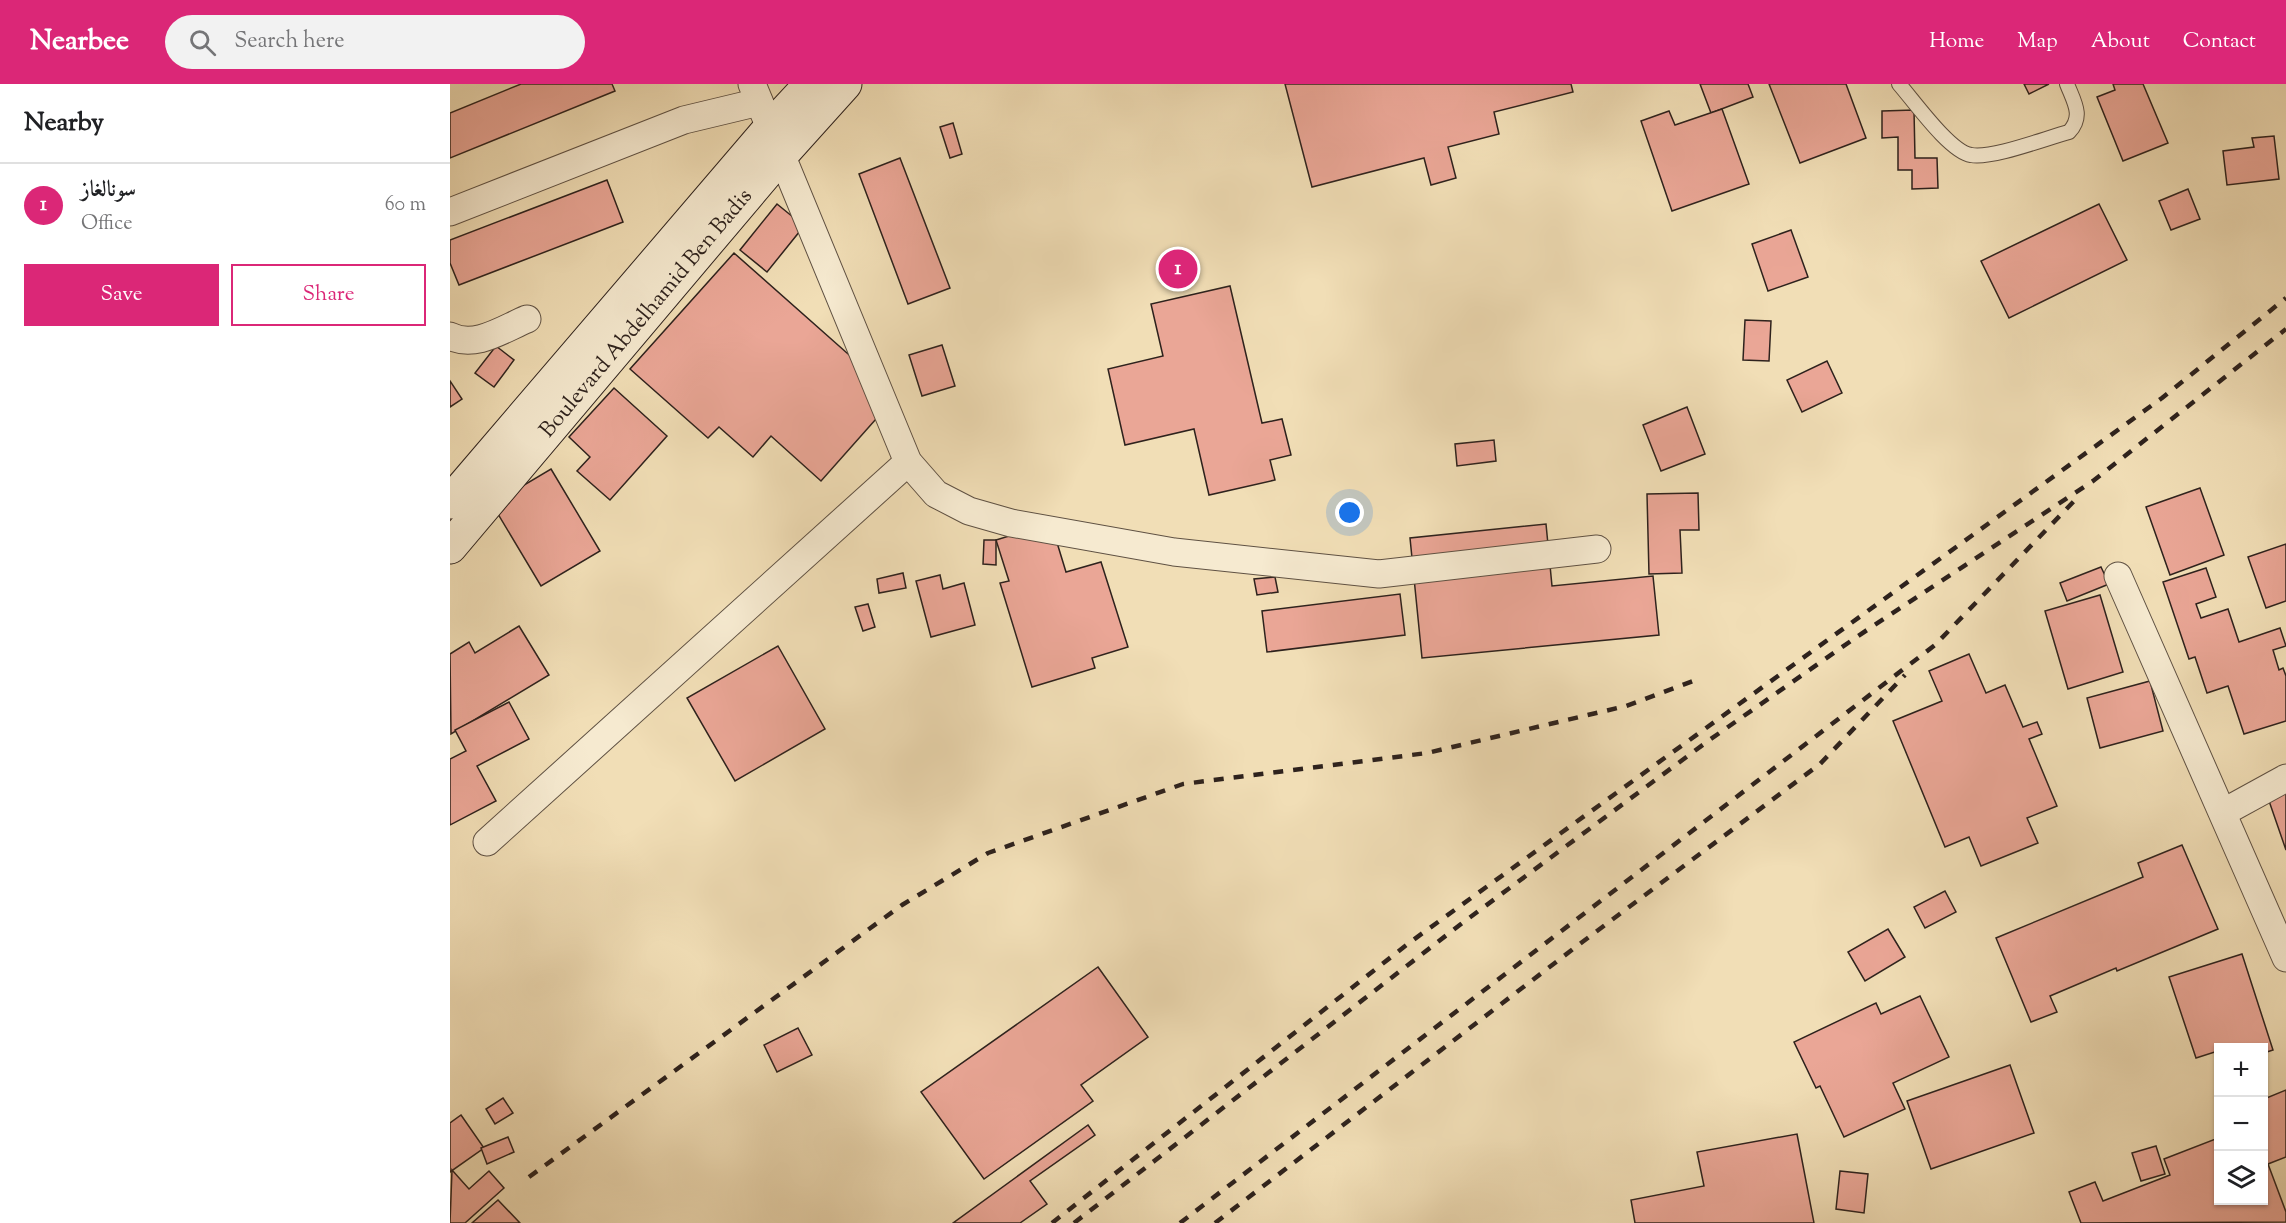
<!DOCTYPE html>
<meta charset="utf-8">
<style>
body{margin:0;font-family:"Sorts Mill Goudy",Amiri,serif;background:#f2f2f2;color:#202124}
.controls{position:absolute;right:18px;bottom:18px;display:grid;overflow:hidden;border-radius:0px;box-shadow:0 2px 4px #0004}
.controls button{width:54px;height:54px;display:grid;place-items:center;padding:0;border:0;border-bottom:2px solid #e0e0e0;background:#fff;color:#202124;font:30px sans-serif}
.you{position:absolute;left:900px;top:429px;width:21px;height:21px;margin:-15px;border:4px solid #fff;border-radius:50%;background:#1a73e8;box-shadow:0 0 0 9px #1a73e833}
.badge{display:grid;place-items:center;width:39px;height:39px;border-radius:50%;background:#db2777;color:#fff;font-size:20px;font-weight:700}
.pin{position:absolute;translate:-50% -50%;border:3px solid #fff;box-shadow:0 2px 6px #0006}
.list{margin:0;padding:0;list-style:none}
h2{display:flex;justify-content:space-between;align-items:center;height:78px;margin:0;padding:0 24px;font-size:26px}
h2 small{font-size:20px;font-weight:400;color:#757577}
.list li{display:grid;grid-template-columns:39px 1fr auto;gap:18px;align-items:center;box-sizing:border-box;height:84px;padding:0 24px;border-top:2px solid #e0e0e0}
.list b{display:block;font-size:22px;white-space:nowrap}
.list p{margin:0;font-size:20px;white-space:nowrap;color:#757577}
.list em{font-size:20px;font-style:normal;color:#757577}
.actions{display:flex;gap:12px;padding:18px 24px}
.actions a{flex:1;padding:14px 0;border:2px solid #db2777;border-radius:0px;text-align:center;font-size:21px;color:#db2777}
.actions .main{background:#db2777;color:#fff}
.icon{flex:none;width:33px;height:33px;fill:none;stroke:currentColor;stroke-width:2;stroke-linecap:round;stroke-linejoin:round}
.map{position:relative;flex:none;width:1836px;height:1139px;overflow:hidden}
header{display:flex;align-items:center;gap:36px;box-sizing:border-box;height:84px;padding:0 30px;background:#db2777;color:#fff}
header strong{font-size:28px}
nav{display:flex;gap:33px;margin-inline-start:auto;font-size:21px}
.search{width:420px;height:54px;background:#f2f2f2;display:flex;align-items:center;gap:15px;box-sizing:border-box;padding:0 21px;border-radius:33px;color:#757577;font-size:22px}
main{display:flex}
aside{flex:1;background:#fff}
.map>svg:first-child{display:block}
.building{fill:#eaa696;stroke:#2e221d;stroke-width:1.5}
.lines{fill:none;stroke-linecap:round;stroke-linejoin:round}
.lane-casing{stroke:#5f5143;stroke-width:16}
.street-casing{stroke:#5f5143;stroke-width:29}
.secondary-casing{stroke:#2e221d;stroke-width:35}
.lane{stroke:#f6ead0;stroke-width:14}
.street{stroke:#f6ead0;stroke-width:27}
.secondary{stroke:#f6ead0;stroke-width:33}
.rail{stroke:#2e221d;stroke-width:4.5;stroke-dasharray:10 10;stroke-linecap:butt}
.labels{text-anchor:middle;dominant-baseline:central;stroke-width:6;stroke-linejoin:round;paint-order:stroke}
.street-label{font-size:22px;fill:#2e221d;stroke:#f6ead0}
</style>
<header>
<strong>Nearbee</strong>
<div class="search"><svg class="icon" aria-label="search" viewBox="0 0 24 24"><circle cx="10" cy="10" r="6"/><path d="M15 15l6 6"/></svg>Search here</div>
<nav><a>Home</a><a>Map</a><a>About</a><a>Contact</a></nav>
</header>
<main>
<aside>
<h2>Nearby<small></small></h2>
<ul class="list">
<li><span class="badge">1</span><div><b>سونالغاز</b><p>Office</p></div><em>60 m</em></li>
</ul>
<div class="actions"><a class="main">Save</a><a>Share</a></div>
</aside>
<div class="map">
<svg width="1836" height="1139" viewBox="0 0 1836 1139">
<rect width="100%" height="100%" fill="#f1deb6"/>
<filter id="stains"><feTurbulence type="fractalNoise" baseFrequency=".00333" numOctaves="4"/><feColorMatrix values="0 0 0 0 .2 0 0 0 0 .09 0 0 0 0 .02 0 0 0 .5 -.17"/></filter>
<radialGradient id="worn" r=".72"><stop offset=".6" stop-color="#630" stop-opacity="0"/><stop offset="1" stop-color="#630" stop-opacity=".3"/></radialGradient>
<g class="building">
<path d="M 71,0 L 162,0 L 165,7 L 0,74 L 0,29 Z"/>
<path d="M 835,0 L 1121,0 L 1123,8 L 1044,28 L 1049,50 L 998,63 L 1006,94 L 981,101 L 974,74 L 862,103 Z"/>
<path d="M 1250,0 L 1298,0 L 1303,13 L 1261,29 Z"/>
<path d="M 1319,0 L 1396,0 L 1416,54 L 1350,79 Z"/>
<path d="M 1574,0 L 1599,0 L 1579,10 Z"/>
<path d="M 1663,0 L 1693,0 L 1718,59 L 1673,77 L 1647,13 L 1665,6 Z"/>
<path d="M 1272,25 L 1299,100 L 1222,127 L 1191,37 L 1219,27 L 1225,41 Z"/>
<path d="M 1464,26 L 1465,74 L 1487,74 L 1488,104 L 1462,105 L 1462,86 L 1448,86 L 1448,53 L 1432,54 L 1432,27 Z"/>
<path d="M 503,39 L 512,70 L 500,74 L 490,43 Z"/>
<path d="M 1824,52 L 1829,95 L 1777,101 L 1773,67 L 1804,63 L 1802,54 Z"/>
<path d="M 450,74 L 500,204 L 458,220 L 409,90 Z"/>
<path d="M 157,96 L 173,138 L 9,201 L 0,179 L 0,156 Z"/>
<path d="M 1738,105 L 1750,135 L 1721,146 L 1709,117 Z"/>
<path d="M 327,120 L 354,142 L 317,188 L 290,166 Z"/>
<path d="M 1649,120 L 1677,176 L 1559,234 L 1531,177 Z"/>
<path d="M 1341,146 L 1358,193 L 1318,207 L 1302,160 Z"/>
<path d="M 284,169 L 432,300 L 434,326 L 371,397 L 321,352 L 303,373 L 269,343 L 258,354 L 180,285 Z"/>
<path d="M 780,202 L 812,339 L 832,335 L 841,371 L 820,376 L 825,396 L 759,411 L 744,345 L 675,361 L 658,285 L 713,272 L 701,220 Z"/>
<path d="M 1295,236 L 1321,237 L 1319,277 L 1293,276 Z"/>
<path d="M 492,261 L 505,302 L 472,312 L 459,271 Z"/>
<path d="M 46,262 L 64,276 L 44,303 L 25,289 Z"/>
<path d="M 1377,277 L 1392,309 L 1352,328 L 1337,296 Z"/>
<path d="M 0,297 L 12,315 L 0,323 Z"/>
<path d="M 164,304 L 217,352 L 160,416 L 127,387 L 140,373 L 119,353 Z"/>
<path d="M 1237,323 L 1255,370 L 1211,387 L 1193,341 Z"/>
<path d="M 1044,356 L 1046,377 L 1007,382 L 1005,360 Z"/>
<path d="M 101,385 L 150,467 L 91,502 L 42,420 Z"/>
<path d="M 1750,404 L 1774,471 L 1720,491 L 1696,423 Z"/>
<path d="M 1248,409 L 1249,446 L 1230,446 L 1232,489 L 1199,490 L 1197,410 Z"/>
<path d="M 601,439 L 616,488 L 651,478 L 678,563 L 642,574 L 645,584 L 582,603 L 550,499 L 559,497 L 546,456 Z"/>
<path d="M 1096,440 L 1102,502 L 1203,492 L 1209,551 L 972,574 L 960,454 Z"/>
<path d="M 534,456 L 546,456 L 546,481 L 533,480 Z"/>
<path d="M 1836,460 L 1836,517 L 1816,524 L 1798,473 Z"/>
<path d="M 1651,483 L 1659,500 L 1617,517 L 1610,499 Z"/>
<path d="M 1756,484 L 1766,513 L 1746,520 L 1751,534 L 1778,525 L 1789,558 L 1830,544 L 1836,562 L 1823,566 L 1829,586 L 1833,584 L 1836,592 L 1836,637 L 1794,650 L 1778,602 L 1757,609 L 1745,573 L 1739,575 L 1713,498 Z"/>
<path d="M 453,489 L 456,504 L 429,509 L 427,495 Z"/>
<path d="M 490,491 L 493,505 L 514,499 L 525,541 L 481,553 L 466,497 Z"/>
<path d="M 825,493 L 828,508 L 807,511 L 804,495 Z"/>
<path d="M 950,510 L 955,551 L 817,568 L 812,527 Z"/>
<path d="M 1650,511 L 1673,588 L 1618,605 L 1595,527 Z"/>
<path d="M 418,520 L 425,543 L 413,547 L 405,523 Z"/>
<path d="M 69,542 L 99,591 L 1,650 L 0,570 L 19,558 L 25,569 Z"/>
<path d="M 328,562 L 375,645 L 285,697 L 237,614 Z"/>
<path d="M 1519,570 L 1536,609 L 1555,601 L 1573,643 L 1587,638 L 1592,650 L 1579,655 L 1607,722 L 1577,734 L 1588,759 L 1531,782 L 1519,753 L 1495,763 L 1443,637 L 1492,617 L 1479,587 Z"/>
<path d="M 1700,597 L 1713,647 L 1650,664 L 1637,614 Z"/>
<path d="M 59,618 L 79,655 L 27,682 L 46,717 L 0,741 L 0,675 L 16,667 L 5,646 Z"/>
<path d="M 1836,708 L 1836,766 L 1818,714 Z"/>
<path d="M 1732,761 L 1768,845 L 1667,887 L 1666,884 L 1600,912 L 1607,928 L 1581,938 L 1546,854 L 1693,793 L 1688,779 Z"/>
<path d="M 1495,807 L 1506,828 L 1475,844 L 1464,823 Z"/>
<path d="M 1438,845 L 1455,873 L 1415,897 L 1398,868 Z"/>
<path d="M 1792,870 L 1823,966 L 1814,969 L 1814,964 L 1768,964 L 1768,967 L 1746,974 L 1719,893 Z"/>
<path d="M 648,883 L 698,953 L 631,1001 L 643,1017 L 534,1095 L 471,1008 Z"/>
<path d="M 1470,912 L 1499,973 L 1443,999 L 1455,1025 L 1394,1053 L 1370,1002 L 1366,1004 L 1344,958 L 1426,919 L 1431,930 Z"/>
<path d="M 348,944 L 362,971 L 327,988 L 314,961 Z"/>
<path d="M 1560,981 L 1584,1049 L 1481,1085 L 1457,1017 Z"/>
<path d="M 1836,1006 L 1836,1073 L 1818,1080 L 1836,1128 L 1836,1138 L 1631,1139 L 1619,1108 L 1645,1098 L 1653,1117 L 1720,1091 L 1714,1075 L 1768,1054 L 1768,1116 L 1814,1116 L 1814,1015 Z"/>
<path d="M 53,1014 L 63,1029 L 45,1040 L 36,1025 Z"/>
<path d="M 11,1031 L 34,1064 L 0,1088 L 0,1039 Z"/>
<path d="M 638,1041 L 645,1051 L 580,1097 L 597,1120 L 570,1139 L 503,1139 Z"/>
<path d="M 1347,1050 L 1364,1139 L 1185,1139 L 1181,1116 L 1254,1102 L 1247,1068 Z"/>
<path d="M 58,1053 L 64,1068 L 37,1080 L 31,1064 Z"/>
<path d="M 1706,1062 L 1715,1090 L 1691,1097 L 1682,1069 Z"/>
<path d="M 2,1086 L 19,1105 L 39,1087 L 54,1104 L 15,1139 L 0,1139 Z"/>
<path d="M 1390,1087 L 1418,1090 L 1414,1129 L 1386,1125 Z"/>
<path d="M 48,1116 L 70,1139 L 22,1139 Z"/>
</g>
<g class="lines">
<g class="lane-casing">
<path id="lane" d="M 1449,0 C 1464,17 1500,68 1521,71 C 1542,75 1596,54 1619,48 C 1634,32 1624,18 1617,0"/>
</g>
<g class="street-casing">
<g id="street">
<path d="M 302,0 L 458,378 L 486,410 L 519,427 L 561,439 L 724,468 L 929,490 L 1147,465"/>
<path d="M 0,128 L 234,36 L 309,18"/>
<path d="M 0,252 C 25,265 53,245 77,235"/>
<path d="M 1668,492 L 1836,874"/>
<path d="M 1774,728 L 1836,694"/>
<path d="M 37,758 L 458,378"/>
</g>
</g>
<g class="secondary-casing">
<g id="secondary">
<path d="M 0,418 L 321,43 L 361,0"/>
<path d="M 0,463 L 332,70 L 395,0"/>
</g>
</g>
<use href="#lane" class="lane"/>
<use href="#street" class="street"/>
<use href="#secondary" class="secondary"/>
<g class="rail">
<path d="M 79,1093 L 452,821 L 538,769 L 733,700 L 977,669 L 1176,622 L 1243,597"/>
<path d="M 602,1139 L 959,859 L 1712,314 L 1836,214"/>
<path d="M 624,1139 L 1011,840 L 1258,657 L 1408,552 L 1643,397 L 1836,245"/>
<path d="M 730,1139 L 1485,561 L 1627,414"/>
<path d="M 765,1139 L 1127,862 L 1370,680 L 1455,591"/>
</g>
</g>
<g class="labels">
<g class="street-label">
<text transform="translate(197 230) rotate(-50)">Boulevard Abdelhamid Ben Badis</text>
</g>
</g>
<rect width="100%" height="100%" filter="url(#stains)"/>
<rect width="100%" height="100%" fill="url(#worn)"/>
</svg>
<div class="controls">
<button>+</button>
<button>−</button>
<button><svg class="icon" aria-label="layers" viewBox="0 0 24 24"><path d="M12 4l9 5-9 5-9-5zM3 14l9 5 9-5"/></svg></button>
</div>
<div class="you"></div>
<div class="pin badge" style="left:728px;top:185px">1</div>
</div>
</main>
